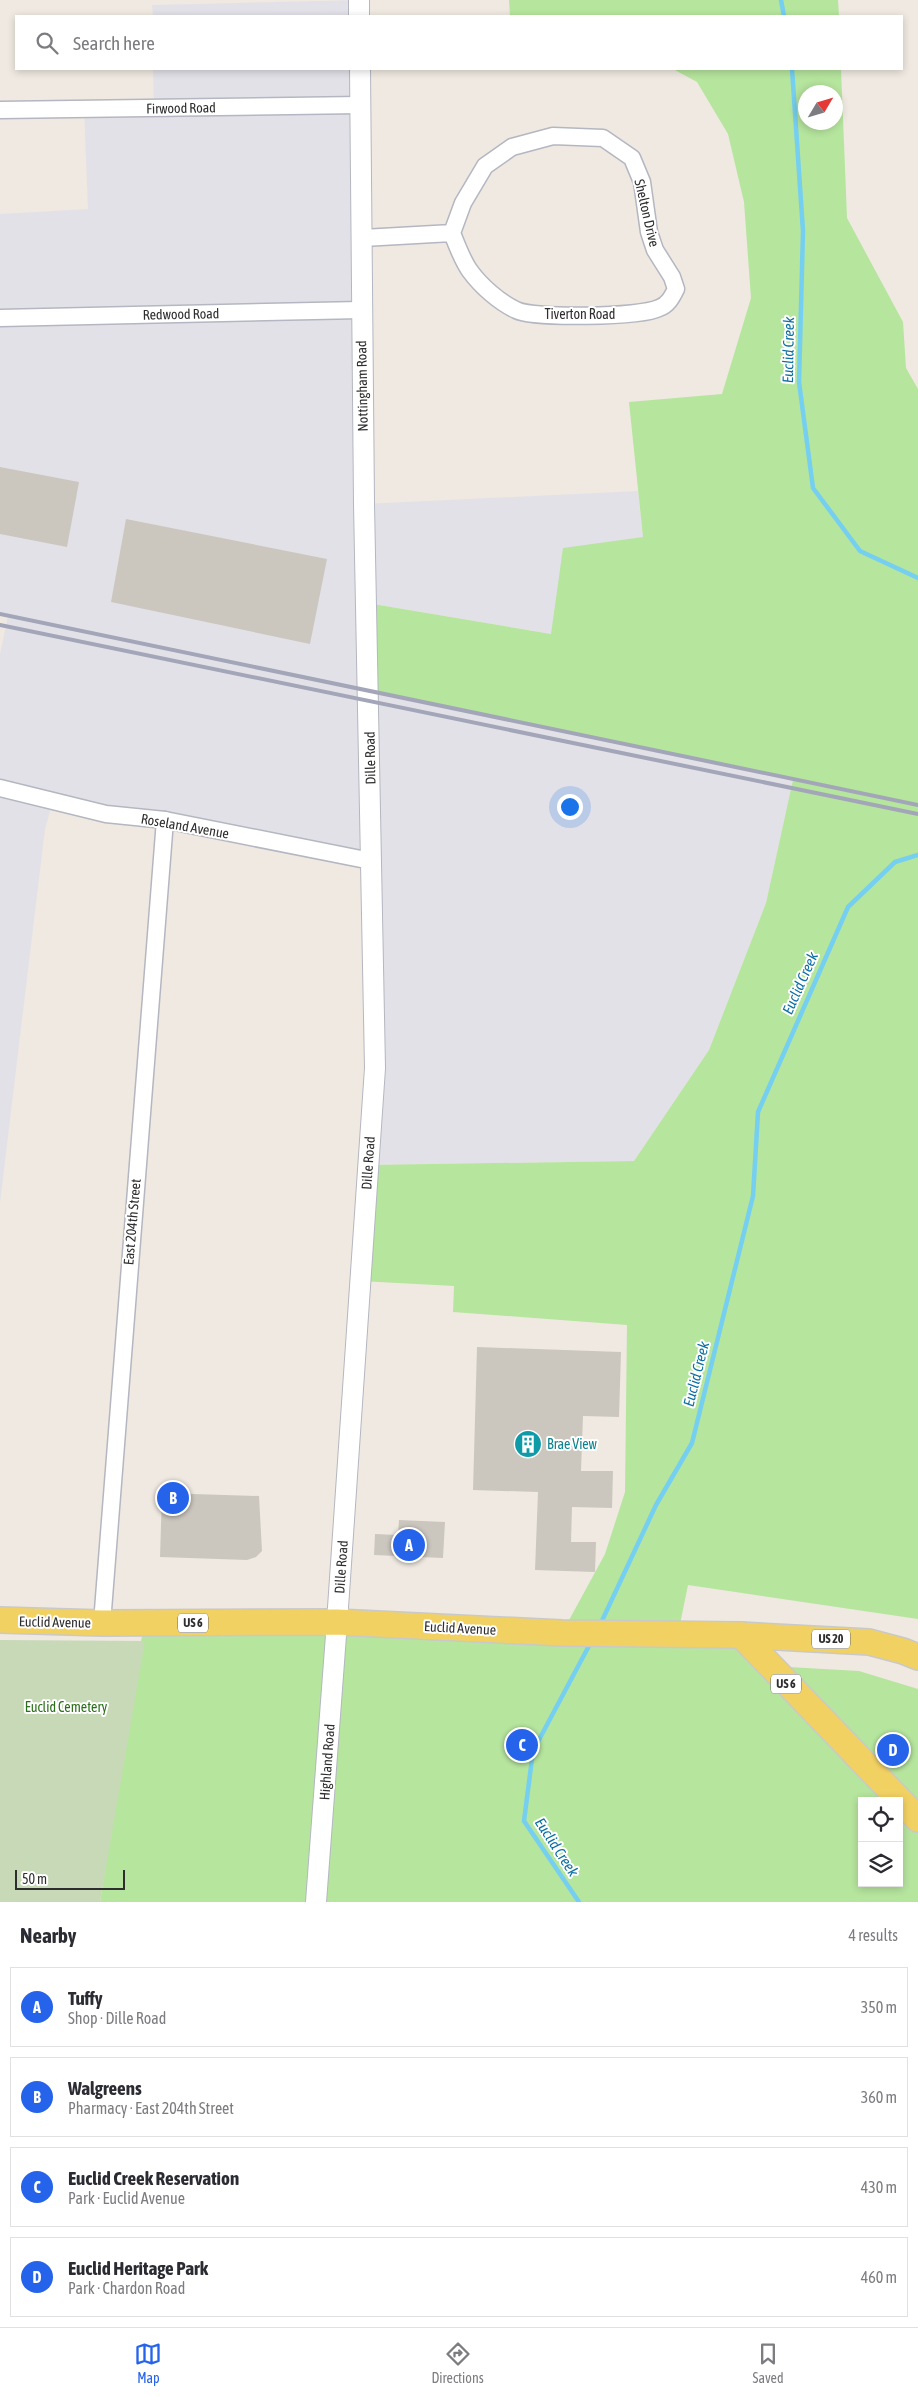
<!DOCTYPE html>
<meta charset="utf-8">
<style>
body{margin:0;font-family:"Asap Condensed",sans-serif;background:#f2f2f3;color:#2b2b33}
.controls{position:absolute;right:15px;bottom:15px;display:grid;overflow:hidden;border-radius:0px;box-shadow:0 2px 8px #0003}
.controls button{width:45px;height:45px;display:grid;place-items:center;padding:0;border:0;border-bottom:1px solid #e1e1e2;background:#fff;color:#2b2b33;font:25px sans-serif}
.compass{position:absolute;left:798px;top:85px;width:45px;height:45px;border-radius:50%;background:#fff;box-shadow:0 2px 8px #0003;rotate:52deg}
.scale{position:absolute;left:15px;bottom:12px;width:110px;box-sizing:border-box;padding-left:5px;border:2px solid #2e2e2e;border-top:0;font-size:14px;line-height:18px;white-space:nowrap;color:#2e2e2e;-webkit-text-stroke:4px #fff;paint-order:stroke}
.you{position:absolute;left:569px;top:806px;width:18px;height:18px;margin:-12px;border:4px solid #fff;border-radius:50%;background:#1a73e8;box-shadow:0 0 0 8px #1a73e833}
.badge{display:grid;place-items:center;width:32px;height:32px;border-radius:50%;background:#2563eb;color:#fff;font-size:16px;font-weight:700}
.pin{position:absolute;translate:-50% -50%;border:2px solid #fff;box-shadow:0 1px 5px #0006}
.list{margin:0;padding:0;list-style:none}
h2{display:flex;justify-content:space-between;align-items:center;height:65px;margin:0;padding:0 20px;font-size:21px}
h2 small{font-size:16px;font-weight:400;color:#7c7c81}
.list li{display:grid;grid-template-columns:32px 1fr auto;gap:15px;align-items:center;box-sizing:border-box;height:80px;margin:0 10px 10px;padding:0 10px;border:1px solid #e1e1e2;border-radius:0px}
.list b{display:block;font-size:19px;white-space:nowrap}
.list p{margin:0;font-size:16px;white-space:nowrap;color:#7c7c81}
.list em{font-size:16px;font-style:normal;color:#7c7c81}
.icon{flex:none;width:28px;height:28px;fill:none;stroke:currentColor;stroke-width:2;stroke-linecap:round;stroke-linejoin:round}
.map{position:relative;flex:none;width:918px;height:1902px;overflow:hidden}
.search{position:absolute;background:#fff;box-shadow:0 2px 8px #0003;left:15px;right:15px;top:15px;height:55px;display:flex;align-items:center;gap:12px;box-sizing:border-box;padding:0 18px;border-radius:0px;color:#7c7c81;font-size:19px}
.sheet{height:425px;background:#fff}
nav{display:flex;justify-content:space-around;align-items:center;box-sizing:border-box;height:70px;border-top:1px solid #e1e1e2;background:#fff;font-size:14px;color:#7c7c81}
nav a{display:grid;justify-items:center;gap:2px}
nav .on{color:#2563eb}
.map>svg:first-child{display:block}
.industrial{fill:#e3e1e8}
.green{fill:#b6e59e;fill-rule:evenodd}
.cemetery{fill:#c8d9b8}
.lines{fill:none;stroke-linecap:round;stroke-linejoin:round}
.stream{stroke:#75cff0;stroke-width:4.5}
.building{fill:#cbc7bf}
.minor-casing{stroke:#b4b7c1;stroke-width:19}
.tertiary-casing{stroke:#b4b7c1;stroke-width:22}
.primary-casing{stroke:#c9c9c9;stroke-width:28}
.minor{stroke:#fff;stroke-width:16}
.tertiary{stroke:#fff;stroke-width:20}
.primary{stroke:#f2d163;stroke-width:25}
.rail{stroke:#a3a6b8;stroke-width:4}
.labels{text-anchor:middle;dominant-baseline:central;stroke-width:4;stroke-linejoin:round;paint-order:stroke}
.shield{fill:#fff;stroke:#6d6d6d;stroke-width:1}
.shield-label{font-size:12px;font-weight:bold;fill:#2e2e2e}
.street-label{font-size:14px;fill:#2e2e2e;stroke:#fff}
.culture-label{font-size:14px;fill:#0d838f;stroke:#fff;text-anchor:start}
.park-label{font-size:14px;fill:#2c6e1b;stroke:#fff}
.water-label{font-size:15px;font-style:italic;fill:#0d6fa3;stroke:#fff}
</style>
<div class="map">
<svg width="918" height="1902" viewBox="0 0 918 1902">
<rect width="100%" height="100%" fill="#efe9e1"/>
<g class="industrial">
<path d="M 359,0 L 359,16 L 153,16 L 152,5 Z"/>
<path d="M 153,69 L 360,69 L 364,504 L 638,491 L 643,537 L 564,549 L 552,634 L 367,603 L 369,691 L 794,779 L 766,903 L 709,1050 L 634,1161 L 368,1165 L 371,861 L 53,801 L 45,829 L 0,1203 L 0,654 L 8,616 L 0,614 L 0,214 L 88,209 L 84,109 L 154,108 Z"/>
</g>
<g class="green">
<path d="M 509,0 L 838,0 L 839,16 L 510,16 Z"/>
<path d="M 673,69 L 841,69 L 847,218 L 903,322 L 906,368 L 918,389 L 918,1619 L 688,1585 L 678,1634 L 741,1635 L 771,1666 L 859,1671 L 918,1689 L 918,1902 L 100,1902 L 144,1623 L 562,1633 L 605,1554 L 625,1492 L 627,1325 L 453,1312 L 454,1286 L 360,1281 L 368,1165 L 634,1161 L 709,1050 L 766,903 L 793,780 L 369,691 L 367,603 L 551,634 L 563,548 L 643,537 L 629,402 L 722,394 L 751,298 L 744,202 L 728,134 L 697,82 ZM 806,92 L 836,92 L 836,122 L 806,122 ZM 862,1801 L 899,1801 L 899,1883 L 862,1883 Z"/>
</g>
<path class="cemetery" d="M 0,1640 L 145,1641 L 100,1902 L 0,1902 Z"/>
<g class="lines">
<g class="stream">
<path d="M 781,0 L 784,16"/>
<path d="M 792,69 L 803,231 L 799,382 L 813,488 L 860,551 L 918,578"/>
<path d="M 600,1625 L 656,1505 L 692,1443 L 753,1196 L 758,1112 L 848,907 L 895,862 L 918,855"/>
<path d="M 579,1902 L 524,1821 L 533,1751 L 591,1642"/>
</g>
</g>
<g class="building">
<path d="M 0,467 L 79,482 L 67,547 L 0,534 Z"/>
<path d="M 126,519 L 327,559 L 310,644 L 111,602 Z"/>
<path d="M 477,1347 L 621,1352 L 619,1417 L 583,1416 L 581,1471 L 613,1471 L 612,1508 L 572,1507 L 571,1542 L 596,1542 L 595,1572 L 535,1570 L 538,1492 L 473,1490 Z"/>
<path d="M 162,1493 L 259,1496 L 262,1551 L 256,1557 L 247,1560 L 160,1557 Z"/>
<path d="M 399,1520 L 445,1522 L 443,1558 L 374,1555 L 375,1534 L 398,1535 Z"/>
</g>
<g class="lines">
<g class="minor-casing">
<g id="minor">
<path d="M 0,110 L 361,105"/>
<path d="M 363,238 L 452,233 C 457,245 462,260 470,271 C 481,286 499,302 516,310 C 533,319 641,317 659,308 C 668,305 672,297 676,289 L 672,277 L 655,250 L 649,232 L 642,182 L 632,158 L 603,138 L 553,136 L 512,147 L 485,166 L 463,203 L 452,233"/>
<path d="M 0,318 L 361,310"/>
<path d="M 0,788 L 106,814 L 165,820 L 371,861"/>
<path d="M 102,1623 L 165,820"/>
</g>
</g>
<g class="tertiary-casing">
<g id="tertiary">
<path d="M 359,0 L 359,16"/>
<path d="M 316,1902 L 337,1622 L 375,1068 L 364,504 L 360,69"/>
</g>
</g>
<g class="primary-casing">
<g id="primary">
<path d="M 0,1620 L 102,1623 L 337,1622 L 562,1633 L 741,1635 L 869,1642 L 903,1651 L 918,1657"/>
<path d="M 741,1635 L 918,1819"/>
</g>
</g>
<use href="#minor" class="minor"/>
<use href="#tertiary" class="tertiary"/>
<use href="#primary" class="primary"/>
<g class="rail">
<path d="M 0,614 L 918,805"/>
<path d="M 0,625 L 918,814"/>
</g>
</g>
<defs>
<g id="building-disc" transform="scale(1.4375)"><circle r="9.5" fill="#0f9aa8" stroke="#fff"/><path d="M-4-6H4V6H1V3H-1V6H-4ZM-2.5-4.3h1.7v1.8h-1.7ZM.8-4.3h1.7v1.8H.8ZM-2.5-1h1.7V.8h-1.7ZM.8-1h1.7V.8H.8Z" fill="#fff"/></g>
</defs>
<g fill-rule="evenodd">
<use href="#building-disc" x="528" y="1444"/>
</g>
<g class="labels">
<g class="shield">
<rect x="178" y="1613.5" width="30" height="19" rx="4"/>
<rect x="812" y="1629.5" width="38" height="19" rx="4"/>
<rect x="771" y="1674.5" width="30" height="19" rx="4"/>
</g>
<g class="shield-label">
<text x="193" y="1623">US 6</text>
<text x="831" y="1639">US 20</text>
<text x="786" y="1684">US 6</text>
</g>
<g class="street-label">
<text transform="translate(181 108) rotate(-1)">Firwood Road</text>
<text transform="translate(647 213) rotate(77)">Shelton Drive</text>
<text transform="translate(181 314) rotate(-1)">Redwood Road</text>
<text x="580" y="314">Tiverton Road</text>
<text transform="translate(362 386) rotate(-91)">Nottingham Road</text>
<text transform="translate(370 758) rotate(-91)">Dille Road</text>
<text transform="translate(185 826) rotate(10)">Roseland Avenue</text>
<text transform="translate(368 1163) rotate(-86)">Dille Road</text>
<text transform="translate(132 1222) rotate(-85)">East 204th Street</text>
<text transform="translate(341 1567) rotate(-86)">Dille Road</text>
<text transform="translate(55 1622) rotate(1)">Euclid Avenue</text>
<text transform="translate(460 1628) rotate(3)">Euclid Avenue</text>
<text transform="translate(327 1762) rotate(-86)">Highland Road</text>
</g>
<g class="culture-label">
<text x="547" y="1444">Brae View</text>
</g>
<g class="park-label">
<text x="66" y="1707">Euclid Cemetery</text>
</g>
<g class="water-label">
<text transform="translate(788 350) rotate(-89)">Euclid Creek</text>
<text transform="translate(800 983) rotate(-66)">Euclid Creek</text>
<text transform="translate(696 1374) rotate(-76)">Euclid Creek</text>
<text transform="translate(557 1847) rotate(57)">Euclid Creek</text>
</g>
</g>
</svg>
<div class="controls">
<button><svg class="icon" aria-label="locate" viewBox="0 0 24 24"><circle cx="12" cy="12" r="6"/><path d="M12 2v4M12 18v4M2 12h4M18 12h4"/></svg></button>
<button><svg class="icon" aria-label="layers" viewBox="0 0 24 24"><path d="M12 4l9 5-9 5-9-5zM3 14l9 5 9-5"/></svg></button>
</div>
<svg class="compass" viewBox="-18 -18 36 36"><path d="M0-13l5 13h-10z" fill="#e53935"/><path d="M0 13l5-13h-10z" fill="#7c7c81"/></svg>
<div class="scale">50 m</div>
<div class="you"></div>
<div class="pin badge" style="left:409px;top:1545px">A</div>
<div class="pin badge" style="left:173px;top:1498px">B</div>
<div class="pin badge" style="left:522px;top:1745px">C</div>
<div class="pin badge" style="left:893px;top:1750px">D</div>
<div class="search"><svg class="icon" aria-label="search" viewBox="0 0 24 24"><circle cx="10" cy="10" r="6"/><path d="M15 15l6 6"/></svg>Search here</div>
</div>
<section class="sheet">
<h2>Nearby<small>4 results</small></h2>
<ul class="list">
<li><span class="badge">A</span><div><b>Tuffy</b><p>Shop · Dille Road</p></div><em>350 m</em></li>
<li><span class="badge">B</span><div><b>Walgreens</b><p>Pharmacy · East 204th Street</p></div><em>360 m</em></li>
<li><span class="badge">C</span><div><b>Euclid Creek Reservation</b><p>Park · Euclid Avenue</p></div><em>430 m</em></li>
<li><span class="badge">D</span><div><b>Euclid Heritage Park</b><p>Park · Chardon Road</p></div><em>460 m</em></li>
</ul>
</section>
<nav>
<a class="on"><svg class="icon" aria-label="map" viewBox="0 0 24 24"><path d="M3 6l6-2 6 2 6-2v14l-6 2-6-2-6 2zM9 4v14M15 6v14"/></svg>Map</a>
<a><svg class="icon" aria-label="directions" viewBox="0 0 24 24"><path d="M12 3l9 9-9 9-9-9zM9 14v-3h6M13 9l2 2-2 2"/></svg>Directions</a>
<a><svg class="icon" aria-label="saved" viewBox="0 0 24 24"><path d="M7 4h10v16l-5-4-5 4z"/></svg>Saved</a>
</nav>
